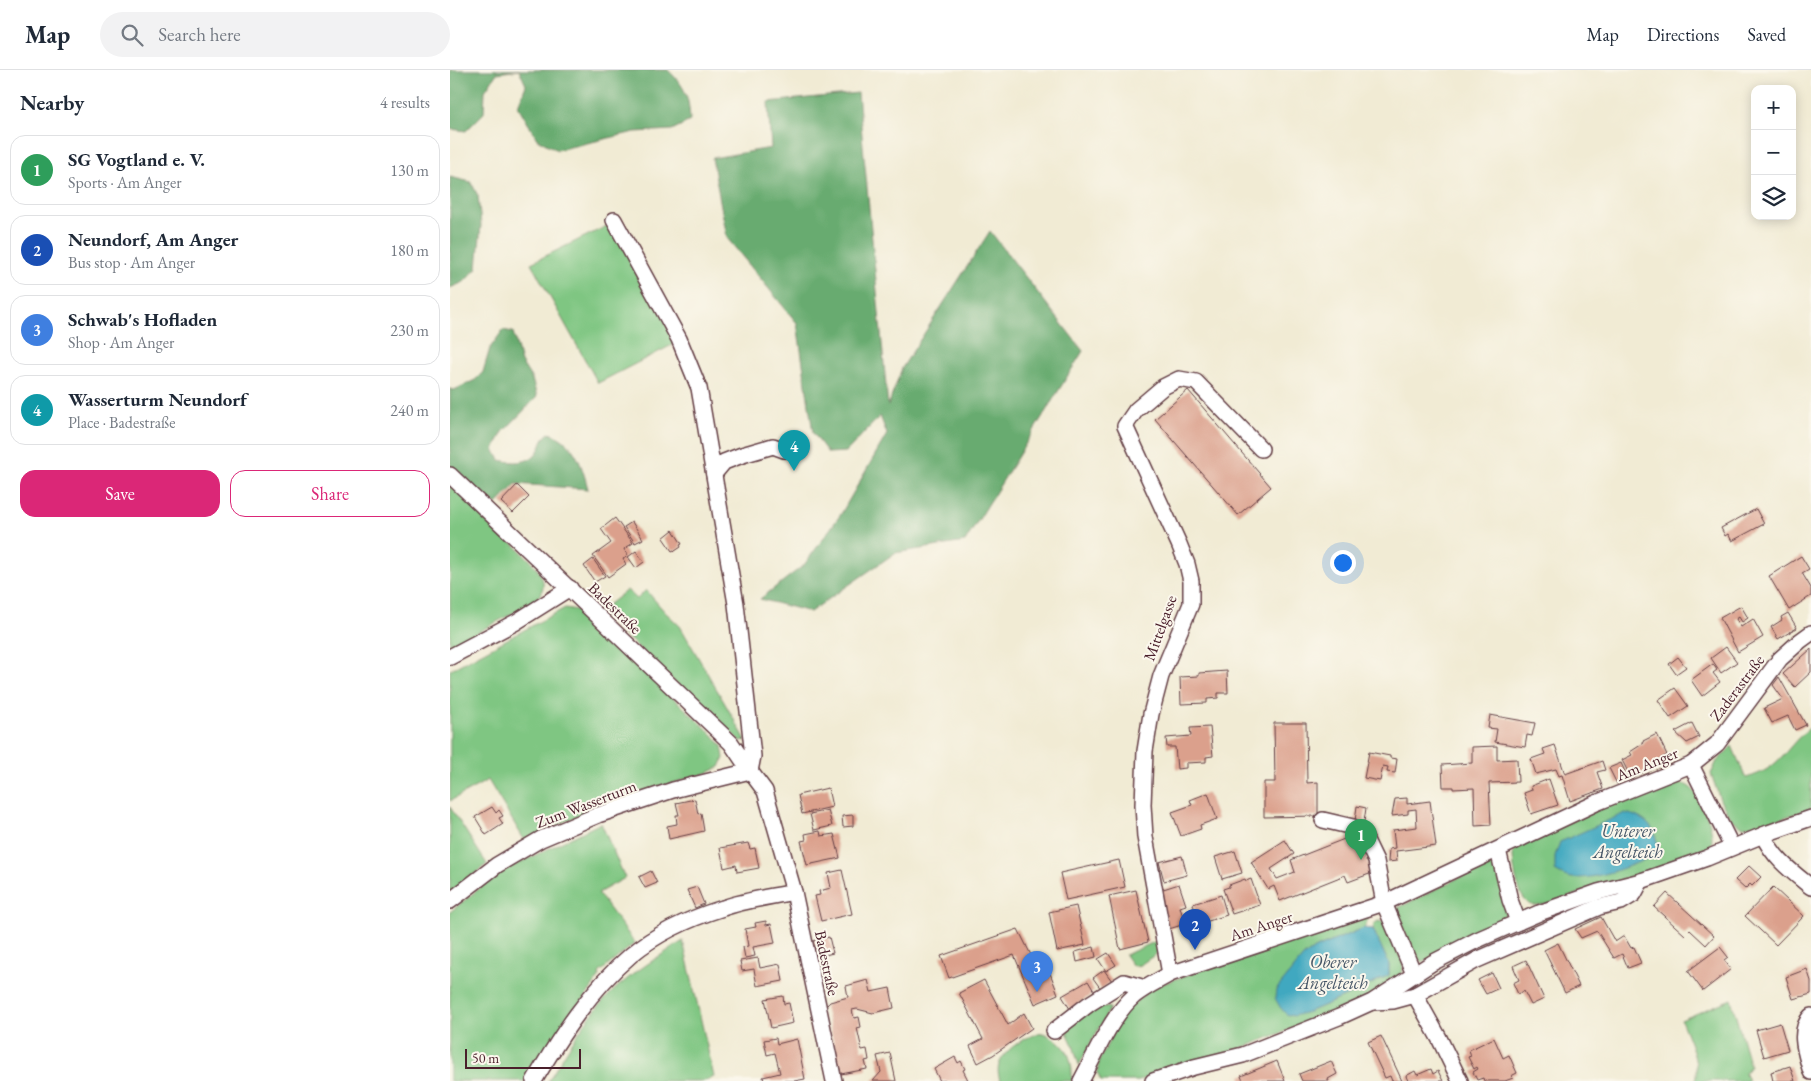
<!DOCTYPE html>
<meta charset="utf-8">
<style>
body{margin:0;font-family:"EB Garamond",serif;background:#f2f2f3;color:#1f2937}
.controls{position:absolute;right:15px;top:15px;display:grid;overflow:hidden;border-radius:10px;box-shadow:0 2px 12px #0003}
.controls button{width:45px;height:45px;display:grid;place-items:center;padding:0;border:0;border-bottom:1px solid #e0e1e3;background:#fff;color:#1f2937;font:25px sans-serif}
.scale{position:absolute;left:15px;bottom:12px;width:116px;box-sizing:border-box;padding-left:5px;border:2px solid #4a1f2b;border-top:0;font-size:14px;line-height:18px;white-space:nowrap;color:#4a1f2b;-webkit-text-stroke:4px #fbf7ec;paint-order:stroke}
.you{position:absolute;left:892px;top:492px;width:18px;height:18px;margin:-12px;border:4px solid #fff;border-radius:50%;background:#1a73e8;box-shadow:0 0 0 8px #1a73e833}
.badge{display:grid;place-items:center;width:32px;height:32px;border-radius:50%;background:#db2777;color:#fff;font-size:16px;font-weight:700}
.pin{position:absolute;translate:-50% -41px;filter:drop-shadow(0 1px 2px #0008)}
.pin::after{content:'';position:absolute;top:26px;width:18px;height:15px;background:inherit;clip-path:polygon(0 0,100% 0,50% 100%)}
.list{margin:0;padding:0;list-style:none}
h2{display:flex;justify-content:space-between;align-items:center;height:65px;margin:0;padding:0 20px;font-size:21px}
h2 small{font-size:16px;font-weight:400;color:#747a83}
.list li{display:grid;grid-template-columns:32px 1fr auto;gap:15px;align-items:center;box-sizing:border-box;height:70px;margin:0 10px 10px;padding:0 10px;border:1px solid #e0e1e3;border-radius:15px}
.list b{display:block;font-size:19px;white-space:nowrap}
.list p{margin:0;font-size:16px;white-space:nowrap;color:#747a83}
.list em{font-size:16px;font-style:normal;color:#747a83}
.actions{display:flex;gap:10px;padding:15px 20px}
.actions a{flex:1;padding:11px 0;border:1px solid #db2777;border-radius:15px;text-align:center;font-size:18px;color:#db2777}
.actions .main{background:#db2777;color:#fff}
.icon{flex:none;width:28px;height:28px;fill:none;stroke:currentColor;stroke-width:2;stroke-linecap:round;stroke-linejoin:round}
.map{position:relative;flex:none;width:1361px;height:1011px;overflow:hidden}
header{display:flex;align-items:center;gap:30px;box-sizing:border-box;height:70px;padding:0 25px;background:#fff;border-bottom:1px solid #e0e1e3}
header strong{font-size:24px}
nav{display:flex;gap:28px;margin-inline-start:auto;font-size:18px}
.search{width:350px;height:45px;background:#f2f2f3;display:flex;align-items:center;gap:12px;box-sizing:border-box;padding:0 18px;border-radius:28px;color:#747a83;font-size:19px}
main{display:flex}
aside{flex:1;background:#fff}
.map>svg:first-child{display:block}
.green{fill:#7fc682;stroke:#647256}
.forest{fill:#67ab70;stroke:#58654e}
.water{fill:#3fa8c0;stroke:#446476}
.building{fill:#dba08c}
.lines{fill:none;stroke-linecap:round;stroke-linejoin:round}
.minor-casing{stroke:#633e44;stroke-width:18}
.minor{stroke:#fff;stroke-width:15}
.labels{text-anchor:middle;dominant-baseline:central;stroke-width:4;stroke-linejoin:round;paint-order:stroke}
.street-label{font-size:16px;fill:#4a1f2b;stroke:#fbf7ec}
.water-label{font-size:18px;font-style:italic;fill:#465667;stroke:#fbf7ec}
</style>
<header>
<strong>Map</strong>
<div class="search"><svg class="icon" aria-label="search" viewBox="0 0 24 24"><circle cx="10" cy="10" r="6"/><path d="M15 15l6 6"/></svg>Search here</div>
<nav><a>Map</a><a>Directions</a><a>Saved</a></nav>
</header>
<main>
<aside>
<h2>Nearby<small>4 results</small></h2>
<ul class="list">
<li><span class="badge" style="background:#2e9e5b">1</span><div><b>SG Vogtland e. V.</b><p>Sports · Am Anger</p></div><em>130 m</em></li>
<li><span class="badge" style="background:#1a4fb4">2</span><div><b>Neundorf, Am Anger</b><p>Bus stop · Am Anger</p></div><em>180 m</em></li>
<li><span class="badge" style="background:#3f7fe0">3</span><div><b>Schwab's Hofladen</b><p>Shop · Am Anger</p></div><em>230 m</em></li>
<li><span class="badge" style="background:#0f9aa8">4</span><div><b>Wasserturm Neundorf</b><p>Place · Badestraße</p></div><em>240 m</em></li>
</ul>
<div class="actions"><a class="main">Save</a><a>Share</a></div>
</aside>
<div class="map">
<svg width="1361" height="1011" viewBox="0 0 1361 1011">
<rect width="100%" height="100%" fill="#fbf7ec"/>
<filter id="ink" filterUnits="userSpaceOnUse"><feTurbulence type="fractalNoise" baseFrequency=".02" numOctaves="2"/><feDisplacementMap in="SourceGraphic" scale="10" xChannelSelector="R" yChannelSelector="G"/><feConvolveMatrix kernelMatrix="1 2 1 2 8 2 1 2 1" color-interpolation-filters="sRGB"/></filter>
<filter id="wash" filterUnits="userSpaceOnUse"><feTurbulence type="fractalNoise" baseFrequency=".0096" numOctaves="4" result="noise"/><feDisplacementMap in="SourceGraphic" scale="20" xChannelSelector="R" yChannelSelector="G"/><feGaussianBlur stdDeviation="1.12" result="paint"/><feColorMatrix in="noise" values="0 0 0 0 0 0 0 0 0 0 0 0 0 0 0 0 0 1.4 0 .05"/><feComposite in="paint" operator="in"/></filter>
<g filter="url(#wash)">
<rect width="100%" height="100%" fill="#f1ebd4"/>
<g class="green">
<path d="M 161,154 L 228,272 L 148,313 L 81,193 Z"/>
<path d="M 0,413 L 80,490 C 93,506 100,515 84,532 L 0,577 Z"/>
<path d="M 177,520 L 187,529 L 196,520 L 215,542 L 230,556 L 296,670 L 290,671 L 264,646 L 242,629 L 150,541 Z"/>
<path d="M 115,538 L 127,540 L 142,552 L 262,664 L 272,676 L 274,688 L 270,697 L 257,703 L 179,726 L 116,751 L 75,771 L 38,710 L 0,731 L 0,600 Z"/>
<path d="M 1361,657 L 1361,739 L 1306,756 L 1292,756 L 1282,750 L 1271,732 L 1261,704 L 1267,691 L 1282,676 L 1296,708 C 1333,698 1335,676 1361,657 Z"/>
<path d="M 1218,712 C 1226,713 1235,713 1241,718 C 1251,727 1268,764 1260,777 C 1258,780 1253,782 1250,784 L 1094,835 C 1089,836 1083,837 1078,833 C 1067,825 1063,796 1063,783 L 1071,773 L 1201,716 Z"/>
<path d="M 0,737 L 37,794 L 0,823 Z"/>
<path d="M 151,753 L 175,808 L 148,823 L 185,873 L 149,903 L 150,906 L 92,990 L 83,994 L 80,1000 L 82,1003 L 79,1011 L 0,1011 L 0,842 L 41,809 L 59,798 Z"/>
<path d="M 1036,794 L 1045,796 L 1057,837 L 1054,847 L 1047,855 L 977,891 L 969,891 L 945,844 L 946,839 Z"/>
<path d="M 915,843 L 919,847 L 914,858 L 864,879 L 853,887 L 858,942 L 901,924 L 939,905 L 939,894 L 923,859 L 924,854 L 928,851 L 933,852 L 953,893 L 953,900 L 947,910 L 916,930 L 787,980 L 721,999 L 688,1011 L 651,1011 L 647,1003 L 649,991 L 673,943 L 703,917 Z"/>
<path d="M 709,870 L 709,882 L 690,895 L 683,896 L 675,885 Z"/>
<path d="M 233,871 L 264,1007 L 254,1011 L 98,1011 C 117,981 135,948 161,923 C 183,902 208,887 233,871 Z"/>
<path d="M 1281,929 L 1300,996 L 1295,1003 L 1298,1011 L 1245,1011 C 1250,991 1238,968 1231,950 Z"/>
<path d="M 648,934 L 660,938 L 629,995 L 623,975 L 616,960 Z"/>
<path d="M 593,963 C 616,972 623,986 622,1011 L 550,1011 C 549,1006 547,1001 549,995 C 554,979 577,965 593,963 Z"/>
</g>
<g class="forest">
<path d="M 0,0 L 218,0 C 236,17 239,27 240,51 L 222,60 L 185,62 L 107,80 L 87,69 L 68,36 L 76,15 L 69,0 L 47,3 L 35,21 L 34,43 L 16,61 L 0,59 Z"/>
<path d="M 408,23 L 438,336 L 452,298 L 540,161 L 633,281 L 515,472 L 445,483 L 360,542 L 310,529 L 354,495 L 391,444 L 437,364 L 430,346 L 396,382 L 378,383 L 363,363 L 347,253 L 277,168 L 262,88 L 321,78 L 318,32 Z"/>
<path d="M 0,107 L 21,112 L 28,126 L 31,155 L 27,198 L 14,212 L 0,218 Z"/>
<path d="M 53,260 L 63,262 L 71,292 L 82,309 L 87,327 L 53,362 L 44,379 L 50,390 C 63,393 80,394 88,381 C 94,372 89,371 99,363 C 125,371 132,395 138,419 L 66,414 L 46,435 L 33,426 L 0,395 L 0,319 L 4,320 L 25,310 L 33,302 L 40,278 Z"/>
</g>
<g class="water">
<path d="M 1175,743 C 1198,748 1208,760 1208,784 C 1182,795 1152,809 1123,808 C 1117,808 1110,804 1105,801 L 1105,786 L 1110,772 Z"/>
<path d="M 914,858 L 923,859 L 939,894 L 939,905 L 901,924 L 858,942 L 843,946 L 836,944 L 830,937 L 825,928 L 826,920 L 853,887 L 864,879 Z"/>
</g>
<g id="blocks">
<g class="building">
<path d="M 738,320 L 821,417 L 788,445 L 705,349 Z"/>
<path d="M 67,415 L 79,427 L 63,443 L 51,432 Z"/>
<path d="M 1306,439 L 1314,454 L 1282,471 L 1278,464 L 1275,466 L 1271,458 Z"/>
<path d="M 165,448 L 183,473 L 174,479 L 178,486 L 173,489 L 176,494 L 158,507 L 143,486 L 161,473 L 151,459 Z"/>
<path d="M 182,452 L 193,469 L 185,473 L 174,457 Z"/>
<path d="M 223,460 L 232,474 L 230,475 L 231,477 L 225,481 L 224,480 L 222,481 L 213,468 Z"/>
<path d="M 186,481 L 194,492 L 186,498 L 178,487 Z"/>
<path d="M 1351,486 L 1359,499 L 1352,503 L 1361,518 L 1361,526 L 1339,540 L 1319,506 Z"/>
<path d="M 143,489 L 155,506 L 145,512 L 134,496 Z"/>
<path d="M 1291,536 L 1298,548 L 1292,552 L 1289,547 L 1286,549 L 1291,557 L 1303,549 L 1313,567 L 1288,582 L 1270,548 Z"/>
<path d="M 1338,543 L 1347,558 L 1328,569 L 1321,557 L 1332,550 L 1331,547 Z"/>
<path d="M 1276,577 L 1287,592 L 1271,603 L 1261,588 Z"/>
<path d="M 1361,579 L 1361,602 L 1345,617 L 1333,604 Z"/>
<path d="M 1228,587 L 1236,597 L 1226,604 L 1219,594 Z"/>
<path d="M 1263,594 L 1267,600 L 1263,603 L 1270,612 L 1252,626 L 1241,610 Z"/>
<path d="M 777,601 L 778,623 L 768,623 L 768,628 L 757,629 L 757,633 L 731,634 L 730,607 L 749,606 L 749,603 Z"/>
<path d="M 1329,607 L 1356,655 L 1345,660 L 1338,646 L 1322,653 L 1314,638 L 1333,629 L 1323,615 Z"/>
<path d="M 1225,618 L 1238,636 L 1220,648 L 1208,630 Z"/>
<path d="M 1040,645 L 1085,653 L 1082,666 L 1077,665 L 1075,677 L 1045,672 L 1047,659 L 1038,658 Z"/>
<path d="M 824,653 L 856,653 L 857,713 L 868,712 L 868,746 L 814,747 L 814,712 L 825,712 Z"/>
<path d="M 1242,653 L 1249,667 L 1237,673 L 1225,662 Z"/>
<path d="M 760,657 L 763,686 L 756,687 L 756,692 L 736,693 L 736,698 L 727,699 L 725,677 L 717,677 L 716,668 L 741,666 L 740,658 Z"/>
<path d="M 1207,664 L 1217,685 L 1210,689 L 1212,693 L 1181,708 L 1172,690 L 1182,685 L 1180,682 L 1194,673 L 1193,671 Z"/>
<path d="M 1105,675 L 1115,704 L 1152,691 L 1155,700 L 1147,702 L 1153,719 L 1120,731 L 1112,705 L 1109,706 L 1106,699 L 1086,704 L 1081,689 L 1095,684 L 1093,679 Z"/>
<path d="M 1047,676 L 1047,690 L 1067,689 L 1068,712 L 1039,713 L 1041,755 L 1025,756 L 1024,718 L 1003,719 L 1003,717 L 993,717 L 992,695 L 1022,693 L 1022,677 Z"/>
<path d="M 919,682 L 940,686 L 940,688 L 947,689 L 945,703 L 937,702 L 938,697 L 933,696 L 930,711 L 914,708 Z"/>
<path d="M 1171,693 L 1178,708 L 1167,714 L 1159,698 Z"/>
<path d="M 1099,709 L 1108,735 L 1081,744 L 1074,723 L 1082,720 L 1081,716 Z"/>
<path d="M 378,718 L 382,737 L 352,744 L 348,725 Z"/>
<path d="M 758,723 L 767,749 L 750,755 L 751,759 L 731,766 L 722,742 L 742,735 L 740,730 Z"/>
<path d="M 957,728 L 957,734 L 980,731 L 986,776 L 946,781 L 947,791 L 938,792 L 939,779 L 945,778 L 943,760 L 967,757 L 966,739 L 958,740 L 958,744 L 942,746 L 945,729 Z"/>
<path d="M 245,729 L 248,744 L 251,743 L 254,761 L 219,769 L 217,756 L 227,754 L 226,745 L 229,745 L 226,733 Z"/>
<path d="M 907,736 L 916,738 L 914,752 L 905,751 Z"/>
<path d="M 42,737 L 46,743 L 49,740 L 53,746 L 49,748 L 53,754 L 36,765 L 25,747 Z"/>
<path d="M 378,740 L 382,756 L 364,760 L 360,744 Z"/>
<path d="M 403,745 L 403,756 L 393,757 L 392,746 Z"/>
<path d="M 370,761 L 371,766 L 384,764 L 390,788 L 357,795 L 351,771 L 356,770 L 355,764 Z"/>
<path d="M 907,764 L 922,803 L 898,812 L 895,805 L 830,831 L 824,816 L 818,819 L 801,792 L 835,770 L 844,784 L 821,799 L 827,809 L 845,802 L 841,790 Z"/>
<path d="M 298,773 L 300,779 L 305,778 L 309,798 L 287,802 L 286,795 L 274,798 L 270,778 Z"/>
<path d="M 785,781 L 792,803 L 772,809 L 765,787 Z"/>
<path d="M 732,786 L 737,805 L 714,811 L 709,792 Z"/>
<path d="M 669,790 L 675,817 L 616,830 L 610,803 Z"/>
<path d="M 1299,796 L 1311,807 L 1302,816 L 1300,814 L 1295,819 L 1285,810 Z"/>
<path d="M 392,800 L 402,844 L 371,851 L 365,826 L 370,825 L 369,821 L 381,818 L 378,803 Z"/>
<path d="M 201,801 L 207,813 L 195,818 L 189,807 Z"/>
<path d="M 795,809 L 796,811 L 801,809 L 810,835 L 782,844 L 773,819 L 779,817 L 779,815 Z"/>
<path d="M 729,814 L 736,835 L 730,837 L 735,854 L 719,859 L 707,821 Z"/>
<path d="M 247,817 L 254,834 L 245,838 L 237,820 Z"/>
<path d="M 1323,817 L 1354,846 L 1326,875 L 1295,846 Z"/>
<path d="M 686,820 L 698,872 L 670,879 L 659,826 Z"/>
<path d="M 1217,823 L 1264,866 L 1256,875 L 1240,860 L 1235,865 L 1204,837 Z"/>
<path d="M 771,825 L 777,845 L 749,854 L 743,834 Z"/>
<path d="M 626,836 L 635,875 L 607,881 L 599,842 Z"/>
<path d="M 1151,847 L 1165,872 L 1174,866 L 1181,878 L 1184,877 L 1191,893 L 1178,898 L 1172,884 L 1164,888 L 1147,861 L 1131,868 L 1125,859 Z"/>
<path d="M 316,851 L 316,855 L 321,854 L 325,873 L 303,877 L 305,886 L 295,888 L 293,877 L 298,876 L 295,859 L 306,857 L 305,853 Z"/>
<path d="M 568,859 L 589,901 L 593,899 L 596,905 L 600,903 L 608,924 L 585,934 L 564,885 L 499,908 L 491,886 Z"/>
<path d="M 379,867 L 383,883 L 367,887 L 363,871 Z"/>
<path d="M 1108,873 L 1129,916 L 1115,923 L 1094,880 Z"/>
<path d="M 644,877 L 646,887 L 627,892 L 625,882 Z"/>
<path d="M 1270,877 L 1278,887 L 1274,890 L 1281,899 L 1253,921 L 1238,901 Z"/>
<path d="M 658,883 L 666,895 L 656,901 L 648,889 Z"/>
<path d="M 308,888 L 310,898 L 330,894 L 333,911 L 307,916 L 304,899 L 292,901 L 290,891 Z"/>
<path d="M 1076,890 L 1094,929 L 1081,935 L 1074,921 L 1068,924 L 1063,913 L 1069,910 L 1063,896 Z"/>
<path d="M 1357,899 L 1361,911 L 1361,924 L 1343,929 L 1336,907 Z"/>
<path d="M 654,900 L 662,911 L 651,919 L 643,908 Z"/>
<path d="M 1042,903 L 1049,918 L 1036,924 L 1028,910 Z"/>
<path d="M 418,910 L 421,922 L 440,918 L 444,938 L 423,943 L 407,939 L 402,940 L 404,948 L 409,947 L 411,957 L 407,958 L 412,980 L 417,979 L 419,990 L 415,991 L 417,999 L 391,1004 L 375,937 L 380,932 L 398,927 L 396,916 Z"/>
<path d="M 534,910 L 558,955 L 574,943 L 582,958 L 543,985 L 528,993 L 520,976 L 533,969 L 509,923 Z"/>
<path d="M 638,911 L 644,921 L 640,924 L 641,925 L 620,939 L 612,926 Z"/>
<path d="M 333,926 L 334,934 L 339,933 L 343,953 L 321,958 L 315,929 Z"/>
<path d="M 1330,953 L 1338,980 L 1314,987 L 1306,960 Z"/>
<path d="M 931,966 L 948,1002 L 952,1011 L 942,1011 L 940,1006 L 935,1008 L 918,972 Z"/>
<path d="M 326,968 L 327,974 L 347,969 L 355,1009 L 344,1011 L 314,1011 L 313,1007 L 330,1003 L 325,983 L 317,985 L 314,970 Z"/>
<path d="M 1044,968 L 1053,988 L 1059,985 L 1067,1003 L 1061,1006 L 1063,1008 L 1055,1011 L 1034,1011 L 1033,1008 L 1027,1010 L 1023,1002 L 1028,999 L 1027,997 L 1024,999 L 1018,987 L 1021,986 L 1019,980 Z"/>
<path d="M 440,983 L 446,1011 L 423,1011 L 431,1002 L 427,986 Z"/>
<path d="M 505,987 L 508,993 L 511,991 L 515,999 L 513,1000 L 518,1010 L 490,1011 L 484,999 Z"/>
<path d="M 827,991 L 835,1011 L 793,1011 L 791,1006 Z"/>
<path d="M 881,991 L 887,1004 L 878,1009 L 879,1011 L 852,1011 L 849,1004 Z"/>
<path d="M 1340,996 L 1345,1011 L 1323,1011 L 1321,1002 Z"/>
<path d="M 981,999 L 983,1004 L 988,1001 L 993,1011 L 958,1011 L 956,1006 L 965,1001 L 967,1005 Z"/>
</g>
</g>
</g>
<g filter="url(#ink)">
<use href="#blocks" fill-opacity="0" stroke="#633e44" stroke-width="1"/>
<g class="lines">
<g class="minor-casing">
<g id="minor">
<path d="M 264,404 L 274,392 L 292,385 L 323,376 L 334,380"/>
<path d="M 0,405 L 281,673 L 300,701 L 303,686 L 286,534 L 249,318 L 229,269 L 164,150"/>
<path d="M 0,587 L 66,552 L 120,518"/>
<path d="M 1241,695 L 1282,777"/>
<path d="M 873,750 L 903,757 L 913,764 L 926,791 L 934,833 L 964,904"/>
<path d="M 1313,765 C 1324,789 1341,801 1361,817"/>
<path d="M 1048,780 L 1060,830 L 1068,852"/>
<path d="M 0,831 L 47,795 L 91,769 L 148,745 L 223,720 L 300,701 L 315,721 L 344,822 L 384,1011"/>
<path d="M 720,904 L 695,767 L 693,735 L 695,681 L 701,644 L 711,606 L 741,534 L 741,511 L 737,494 L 729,474 L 675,356 L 686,340 L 713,317 L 729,309 L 746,312 L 811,379"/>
<path d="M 965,925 L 989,968 L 1010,1011"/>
<path d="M 923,932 L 943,931 L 965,925 L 1027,890 L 1149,837 L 1171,832 L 1184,824 L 1191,811"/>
<path d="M 1361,946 C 1347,961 1356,984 1361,1002"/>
<path d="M 604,961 L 639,934 L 674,912 L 695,918"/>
<path d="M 84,1011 C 111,965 140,920 181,885 C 207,863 241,848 273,838 C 295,830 320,827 344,822"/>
<path d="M 631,1011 C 645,985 662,945 684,926 C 695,917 708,911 720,904 L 934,833 L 1146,733 L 1241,695 L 1267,674 L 1330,589 L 1350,571 L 1361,563"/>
<path d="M 703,1011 L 744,997 L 793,985 L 889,947 L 922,932 L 982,893 L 1027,870 L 1089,843 L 1148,822 L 1191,811 L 1257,788 L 1318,763 L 1361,748"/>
</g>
</g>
<use href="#minor" class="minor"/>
</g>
</g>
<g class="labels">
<g class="street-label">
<text transform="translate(165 538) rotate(44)">Badestraße</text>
<text transform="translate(710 558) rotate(-70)">Mittelgasse</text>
<text transform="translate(1287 618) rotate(-53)">Zaderastraße</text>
<text transform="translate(1197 694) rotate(-22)">Am Anger</text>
<text transform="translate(136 734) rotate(-21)">Zum Wasserturm</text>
<text transform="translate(811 856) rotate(-18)">Am Anger</text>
<text transform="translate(377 893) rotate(78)">Badestraße</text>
</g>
<g class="water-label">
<text x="1178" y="760">Unterer<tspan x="1178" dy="21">Angelteich</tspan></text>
<text x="883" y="891">Oberer<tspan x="883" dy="21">Angelteich</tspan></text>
</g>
</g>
</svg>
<div class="controls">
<button>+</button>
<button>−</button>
<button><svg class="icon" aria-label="layers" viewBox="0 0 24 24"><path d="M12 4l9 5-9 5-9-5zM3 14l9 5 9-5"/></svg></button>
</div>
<div class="scale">50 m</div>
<div class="you"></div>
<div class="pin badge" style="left:911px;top:790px;background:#2e9e5b">1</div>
<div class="pin badge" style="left:745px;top:880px;background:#1a4fb4">2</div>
<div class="pin badge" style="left:587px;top:922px;background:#3f7fe0">3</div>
<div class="pin badge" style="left:344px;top:401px;background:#0f9aa8">4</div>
</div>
</main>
